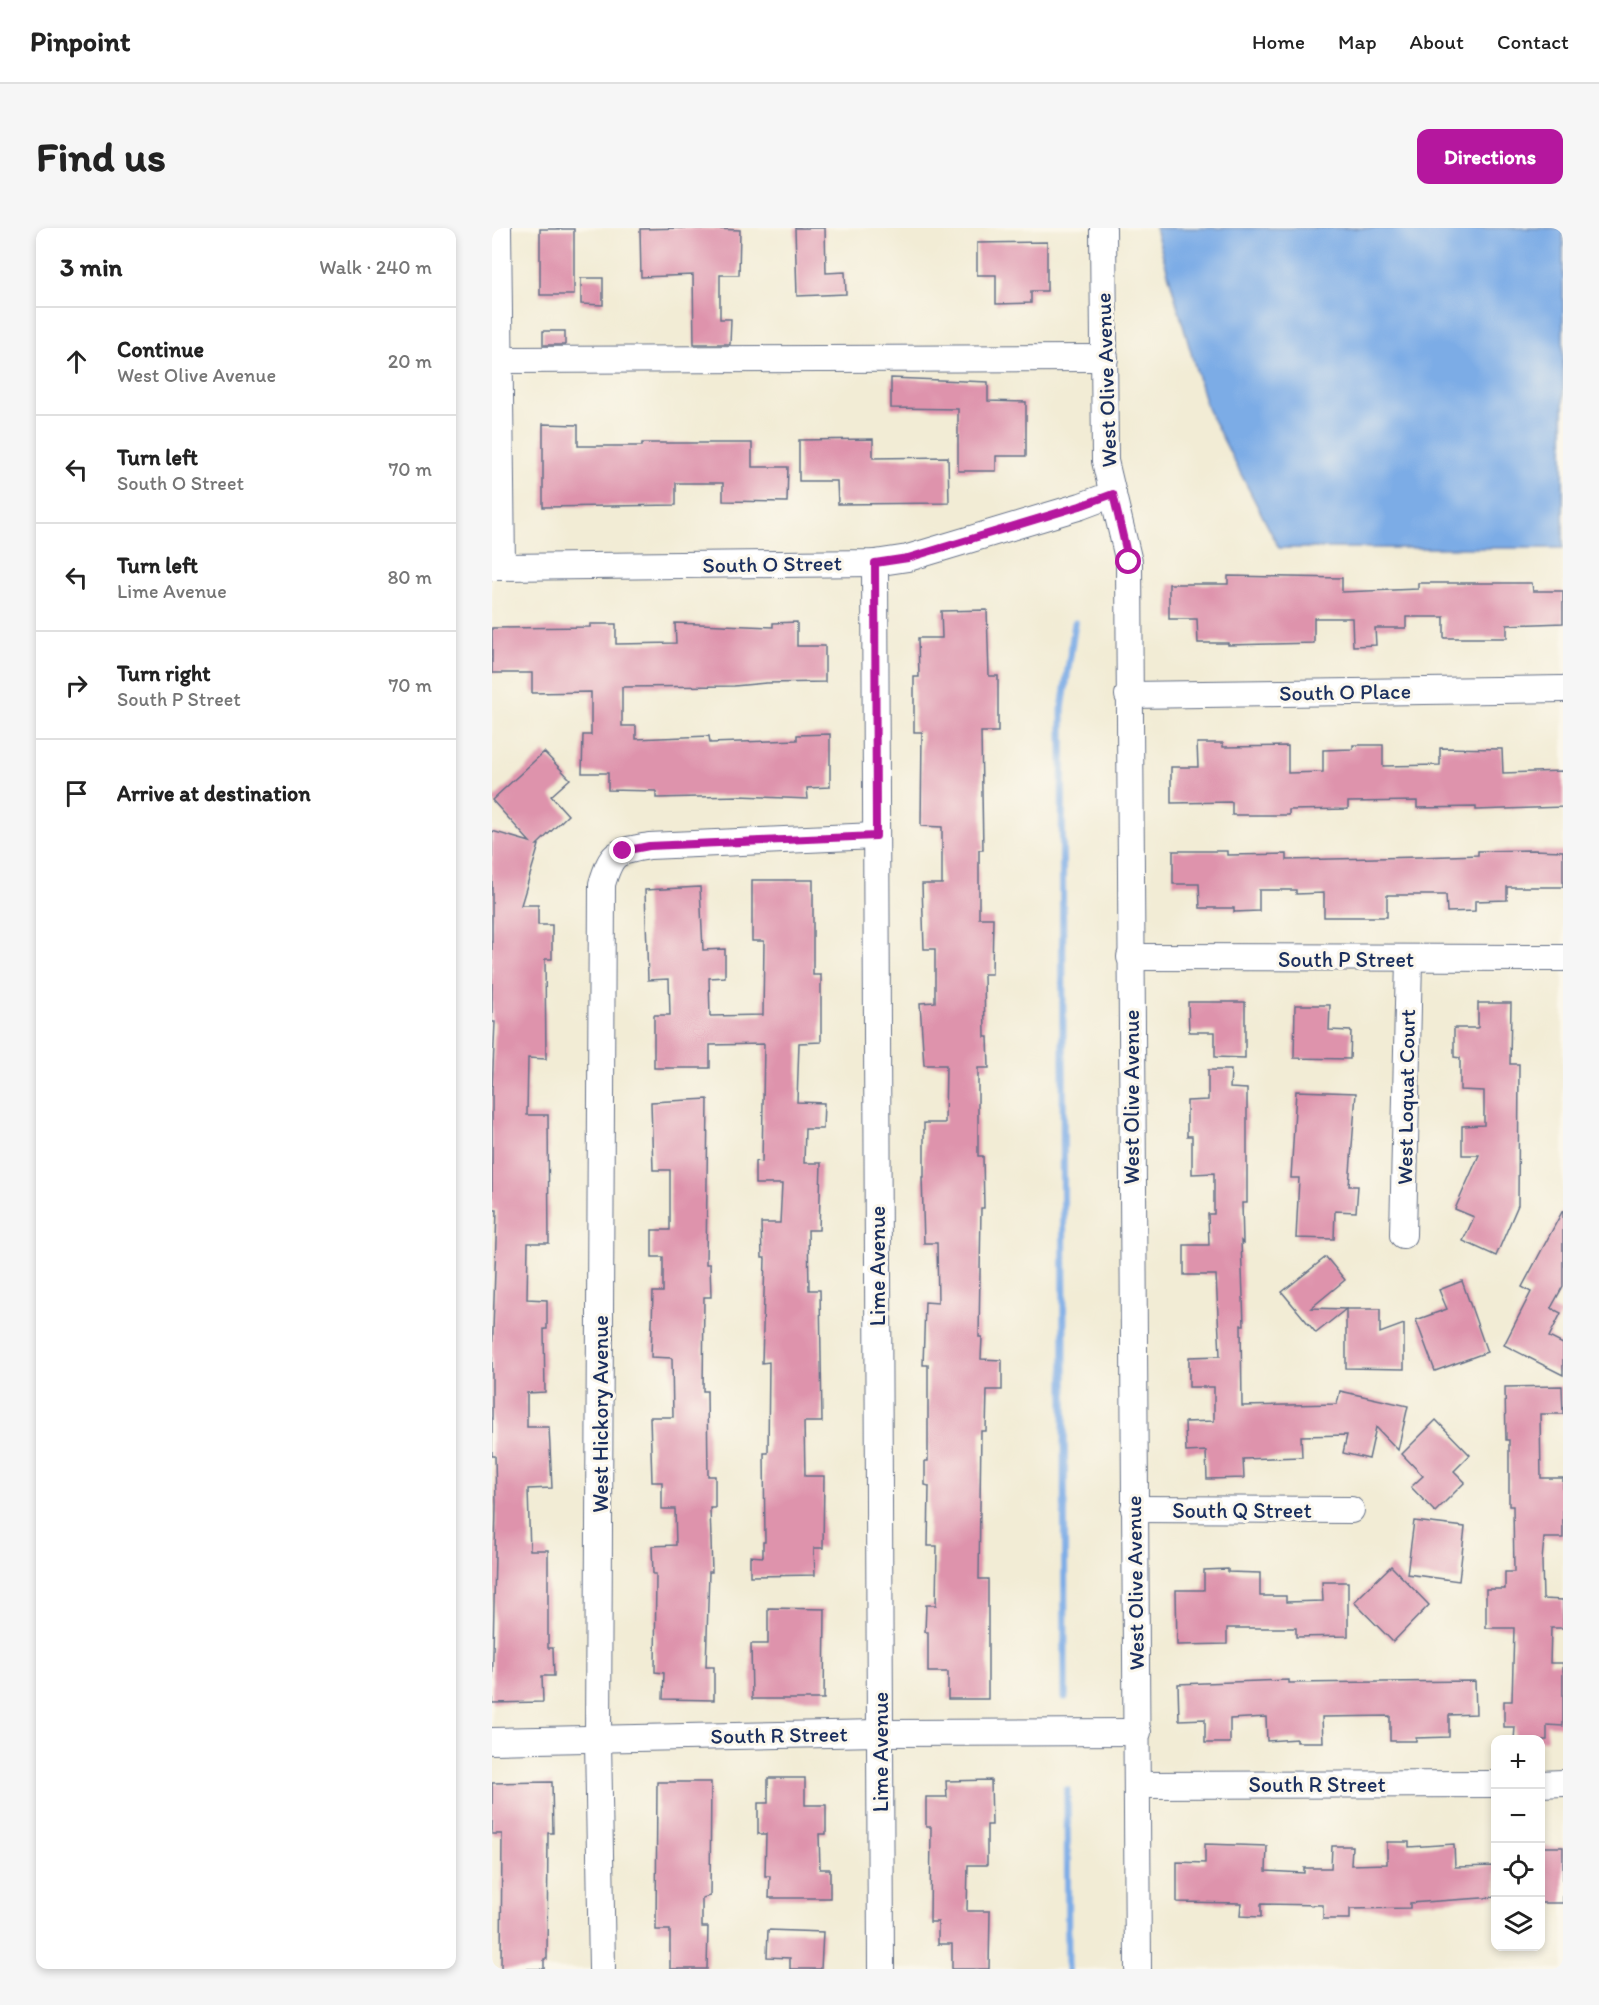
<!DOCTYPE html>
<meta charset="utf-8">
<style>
body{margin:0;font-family:Itim,sans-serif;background:#f6f6f6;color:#222}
.controls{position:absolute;right:18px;bottom:18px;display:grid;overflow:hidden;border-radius:12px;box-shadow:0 3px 9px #0003}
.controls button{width:54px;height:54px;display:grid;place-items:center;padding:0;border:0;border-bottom:2px solid #e0e0e0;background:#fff;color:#222;font:30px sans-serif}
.stop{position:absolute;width:18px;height:18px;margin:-14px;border:4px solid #b5179e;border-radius:50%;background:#fff}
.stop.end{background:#b5179e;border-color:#fff;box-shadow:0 2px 6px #0008}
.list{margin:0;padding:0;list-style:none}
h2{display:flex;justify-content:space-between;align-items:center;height:78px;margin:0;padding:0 24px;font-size:26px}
h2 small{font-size:20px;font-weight:400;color:#767676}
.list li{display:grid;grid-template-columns:39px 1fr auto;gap:18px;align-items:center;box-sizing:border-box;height:108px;padding:0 24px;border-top:2px solid #e0e0e0}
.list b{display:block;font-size:22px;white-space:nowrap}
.list p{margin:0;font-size:20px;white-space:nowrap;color:#767676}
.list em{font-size:20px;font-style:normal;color:#767676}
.icon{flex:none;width:33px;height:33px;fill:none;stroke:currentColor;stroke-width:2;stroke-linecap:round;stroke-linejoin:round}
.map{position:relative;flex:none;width:1071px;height:1741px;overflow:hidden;border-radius:12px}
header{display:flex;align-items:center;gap:36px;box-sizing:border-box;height:84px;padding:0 30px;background:#fff;border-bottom:2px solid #e0e0e0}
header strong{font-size:28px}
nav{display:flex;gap:33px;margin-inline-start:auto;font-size:21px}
.intro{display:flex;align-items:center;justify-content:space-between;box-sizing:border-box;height:144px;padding:0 36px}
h1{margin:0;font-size:42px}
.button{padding:15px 27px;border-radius:12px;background:#b5179e;color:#fff;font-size:21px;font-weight:700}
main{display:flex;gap:36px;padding:0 36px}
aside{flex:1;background:#fff;border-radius:12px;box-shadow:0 3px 9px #0003}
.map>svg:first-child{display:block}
.water{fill:#7cace6;stroke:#4c6ea2;stroke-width:1.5}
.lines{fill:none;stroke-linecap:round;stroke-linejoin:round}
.stream{stroke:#7cace6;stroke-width:7}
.building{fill:#de93ac}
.minor-casing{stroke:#667188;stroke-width:28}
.minor{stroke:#fff;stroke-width:26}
.route{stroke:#b5179e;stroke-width:8}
.labels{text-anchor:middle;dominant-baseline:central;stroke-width:6;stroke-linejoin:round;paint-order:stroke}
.street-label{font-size:22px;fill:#1b2f5e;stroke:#fbf7ec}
</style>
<header>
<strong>Pinpoint</strong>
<nav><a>Home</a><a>Map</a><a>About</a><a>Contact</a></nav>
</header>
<div class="intro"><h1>Find us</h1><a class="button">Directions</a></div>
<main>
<aside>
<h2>3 min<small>Walk · 240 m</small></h2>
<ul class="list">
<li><svg class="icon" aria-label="ahead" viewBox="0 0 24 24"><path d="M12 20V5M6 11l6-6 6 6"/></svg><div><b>Continue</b><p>West Olive Avenue</p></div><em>20 m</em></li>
<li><svg class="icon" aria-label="left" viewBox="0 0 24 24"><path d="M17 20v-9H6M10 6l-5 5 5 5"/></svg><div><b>Turn left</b><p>South O Street</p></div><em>70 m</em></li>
<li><svg class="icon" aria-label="left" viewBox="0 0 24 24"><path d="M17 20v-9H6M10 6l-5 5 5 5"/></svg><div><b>Turn left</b><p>Lime Avenue</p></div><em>80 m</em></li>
<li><svg class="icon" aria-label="right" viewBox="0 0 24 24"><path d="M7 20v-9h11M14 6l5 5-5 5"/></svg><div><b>Turn right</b><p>South P Street</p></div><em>70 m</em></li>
<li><svg class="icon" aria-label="arrive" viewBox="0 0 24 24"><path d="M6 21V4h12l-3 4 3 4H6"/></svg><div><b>Arrive at destination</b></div></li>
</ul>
</aside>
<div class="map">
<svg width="1071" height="1741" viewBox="0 0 1071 1741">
<rect width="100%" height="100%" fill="#fbf7ec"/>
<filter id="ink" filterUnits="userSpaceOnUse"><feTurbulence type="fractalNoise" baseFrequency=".0167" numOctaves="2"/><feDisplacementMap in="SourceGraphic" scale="12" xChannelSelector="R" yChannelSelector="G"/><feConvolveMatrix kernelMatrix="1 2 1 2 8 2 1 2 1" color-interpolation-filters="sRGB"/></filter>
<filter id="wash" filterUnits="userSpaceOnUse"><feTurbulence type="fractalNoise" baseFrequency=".008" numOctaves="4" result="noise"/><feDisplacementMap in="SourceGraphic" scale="24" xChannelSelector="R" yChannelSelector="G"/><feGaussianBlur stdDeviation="1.35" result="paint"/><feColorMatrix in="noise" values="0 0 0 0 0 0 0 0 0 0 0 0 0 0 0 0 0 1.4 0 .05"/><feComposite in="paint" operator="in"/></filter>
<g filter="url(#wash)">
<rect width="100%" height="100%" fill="#f2ecd5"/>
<path class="water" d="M 663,0 L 1071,0 L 1071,320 L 787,320 L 715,180 Z"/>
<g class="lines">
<g class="stream">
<path d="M 573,1469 L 570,481 L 583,395"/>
<path d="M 575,1562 L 576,1741"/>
</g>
</g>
<g id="blocks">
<g class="building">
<path d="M 193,0 L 248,2 L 247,47 L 228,47 L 228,91 L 239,91 L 238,116 L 202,116 L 201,47 L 149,49 L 148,1 Z"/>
<path d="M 303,0 L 333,0 L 334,45 L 353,44 L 354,66 L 305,68 Z"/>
<rect x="48" y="1" width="34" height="66"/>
<path d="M 555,14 L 555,63 L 539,63 L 539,75 L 504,76 L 504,47 L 485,47 L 485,15 Z"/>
<path d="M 89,50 L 111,50 L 111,77 L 89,76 Z"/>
<rect x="51" y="103" width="22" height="14"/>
<path d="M 399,150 L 496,154 L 496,173 L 534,174 L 534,228 L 504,228 L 504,243 L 466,243 L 466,181 L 399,180 Z"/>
<path d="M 51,196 L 86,197 L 86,218 L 150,218 L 150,215 L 260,215 L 260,239 L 296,239 L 295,274 L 231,273 L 231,255 L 184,255 L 184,277 L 51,279 Z"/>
<path d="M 381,211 L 381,230 L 456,229 L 457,275 L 346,276 L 345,253 L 307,253 L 307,212 Z"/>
<path d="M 736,348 L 850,350 L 850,364 L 926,361 L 926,355 L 1040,355 L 1041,363 L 1071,363 L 1071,395 L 1015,397 L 1015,410 L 952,410 L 952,389 L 914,389 L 914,400 L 883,400 L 884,417 L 861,418 L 860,390 L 822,390 L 822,415 L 736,417 L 736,415 L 706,415 L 705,391 L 677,391 L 677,356 L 736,356 Z"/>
<path d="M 495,382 L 497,448 L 506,448 L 506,504 L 489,504 L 491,622 L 487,622 L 487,690 L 501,690 L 500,746 L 492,746 L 493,809 L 496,809 L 497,840 L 486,840 L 486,928 L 491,928 L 492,980 L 489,980 L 487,1109 L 490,1109 L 489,1131 L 510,1132 L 510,1162 L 495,1162 L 494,1203 L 489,1203 L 487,1351 L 496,1351 L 496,1471 L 456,1471 L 456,1444 L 436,1444 L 436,1404 L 433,1404 L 434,1377 L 444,1377 L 445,1318 L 436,1318 L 437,1258 L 433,1257 L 433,1233 L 436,1233 L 436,1137 L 431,1137 L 432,1107 L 433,1074 L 446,1075 L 445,1015 L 432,1015 L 430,949 L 432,949 L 432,895 L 453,895 L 454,837 L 432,837 L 428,775 L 443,774 L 443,721 L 432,721 L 430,656 L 450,656 L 450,599 L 429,598 L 430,504 L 422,504 L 422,449 L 427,449 L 426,410 L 450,410 L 449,383 Z"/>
<path d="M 305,394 L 305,418 L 333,418 L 333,454 L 274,455 L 242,458 L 130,459 L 130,498 L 144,498 L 144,511 L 217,508 L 218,515 L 305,512 L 305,507 L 338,506 L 338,559 L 315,560 L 316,571 L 248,568 L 164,570 L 164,563 L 116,562 L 116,545 L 90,545 L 91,507 L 99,507 L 99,464 L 40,465 L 40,445 L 0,445 L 0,400 L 98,399 L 98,396 L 124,396 L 124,416 L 184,415 L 183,395 L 281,399 L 281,395 Z"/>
<path d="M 705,515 L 731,515 L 731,519 L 796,518 L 796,545 L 831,544 L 831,522 L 861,521 L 861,517 L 891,517 L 891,538 L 948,537 L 948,520 L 1010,521 L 1011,545 L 1071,543 L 1071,579 L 984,582 L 984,579 L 925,580 L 925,573 L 856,574 L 856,581 L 797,582 L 797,587 L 740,587 L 740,574 L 679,575 L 679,539 L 706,539 Z"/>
<path d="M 52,524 L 78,551 L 59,568 L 76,587 L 45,617 L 47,617 L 29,677 L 46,677 L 46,697 L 60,697 L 60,731 L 53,731 L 54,831 L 36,830 L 35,887 L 56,887 L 57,1015 L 36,1015 L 35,1071 L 55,1072 L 55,1101 L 52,1101 L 53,1164 L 35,1165 L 35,1199 L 57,1199 L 60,1260 L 36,1261 L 37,1294 L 38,1322 L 56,1322 L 56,1420 L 61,1420 L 62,1448 L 50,1448 L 51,1474 L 0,1475 L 4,1277 L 3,1228 L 0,1228 L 0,1132 L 5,982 L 0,982 L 0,862 L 3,794 L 0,794 L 0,603 L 38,614 L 0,572 Z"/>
<path d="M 1041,622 L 1071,623 L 1071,659 L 1015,659 L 1015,672 L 983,673 L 983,683 L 955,684 L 954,667 L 895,667 L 895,689 L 832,689 L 832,665 L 804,666 L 804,662 L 767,662 L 767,683 L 742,684 L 742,680 L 708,680 L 707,656 L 681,656 L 681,623 L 735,623 L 735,627 L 795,626 L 795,632 L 928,629 L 986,627 L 986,623 Z"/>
<path d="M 260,652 L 321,652 L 321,747 L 329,747 L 329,814 L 307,815 L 305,874 L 332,875 L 331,901 L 313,901 L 312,935 L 329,935 L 327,1002 L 316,1002 L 317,1062 L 328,1062 L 330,1194 L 312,1194 L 313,1248 L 332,1248 L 331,1320 L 322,1320 L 323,1347 L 258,1348 L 258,1328 L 271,1329 L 271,1314 L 273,1314 L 272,1225 L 276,1225 L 277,1134 L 270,1135 L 273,1030 L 270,1030 L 269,995 L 288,995 L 290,956 L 263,956 L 263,933 L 270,934 L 272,816 L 218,817 L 218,840 L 162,840 L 162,787 L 178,787 L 177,751 L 156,752 L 153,662 L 208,659 L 211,722 L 233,721 L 233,749 L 217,750 L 218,788 L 271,787 L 272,713 L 260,713 Z"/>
<path d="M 696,774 L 753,774 L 753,830 L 723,829 L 723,804 L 697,804 Z"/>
<path d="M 986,775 L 1019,775 L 1018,836 L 1027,836 L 1026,977 L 1004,1028 L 971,1013 L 982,989 L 963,981 L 987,927 L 970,927 L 970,898 L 992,897 L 992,863 L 968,862 L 968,830 L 962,829 L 962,800 L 986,800 Z"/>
<path d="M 803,777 L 838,777 L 837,802 L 859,803 L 858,831 L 802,830 Z"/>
<path d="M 716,842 L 739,842 L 738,860 L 755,861 L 755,975 L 750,975 L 751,1015 L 749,1013 L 752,1097 L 749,1097 L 750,1178 L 845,1176 L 848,1163 L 916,1178 L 906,1222 L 884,1199 L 877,1231 L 851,1225 L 855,1207 L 809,1208 L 810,1229 L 751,1231 L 752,1250 L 715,1251 L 714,1223 L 694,1224 L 693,1194 L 722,1193 L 722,1159 L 697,1159 L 697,1129 L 728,1128 L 724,1047 L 692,1047 L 692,1017 L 717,1017 L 716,986 L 722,986 L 722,945 L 700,946 L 700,908 L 695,908 L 695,873 L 716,872 Z"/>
<path d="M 804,863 L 864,865 L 857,958 L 866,958 L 864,984 L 843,983 L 842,1011 L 804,1010 L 807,950 L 799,950 Z"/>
<path d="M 216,871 L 214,1036 L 218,1036 L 219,1069 L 212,1069 L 211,1163 L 215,1163 L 216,1248 L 223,1248 L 223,1280 L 218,1280 L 220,1344 L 217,1344 L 214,1439 L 222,1439 L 222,1472 L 171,1471 L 172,1445 L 163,1444 L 164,1346 L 161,1346 L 160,1318 L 184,1317 L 183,1281 L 170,1281 L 170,1254 L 160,1254 L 158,1189 L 181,1189 L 180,1130 L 159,1129 L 161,1064 L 171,1064 L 171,1029 L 160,1029 L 160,1002 L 178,1002 L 178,942 L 161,942 L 159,874 Z"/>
<path d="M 1071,982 L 1071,1058 L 1059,1080 L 1069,1085 L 1057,1109 L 1071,1116 L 1071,1147 L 1012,1117 L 1039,1064 L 1030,1059 Z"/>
<path d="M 834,1029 L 853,1052 L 819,1080 L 854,1081 L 824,1105 L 790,1064 Z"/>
<path d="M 970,1053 L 995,1124 L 943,1143 L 924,1092 L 955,1081 L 947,1062 Z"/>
<path d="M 854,1081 L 888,1081 L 888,1105 L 912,1096 L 912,1141 L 854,1140 Z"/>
<path d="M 1070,1158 L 1071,1186 L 1048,1186 L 1049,1250 L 1071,1250 L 1071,1310 L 1052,1310 L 1050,1333 L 1051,1371 L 1071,1372 L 1071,1400 L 1059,1400 L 1058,1435 L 1071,1435 L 1071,1498 L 1055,1497 L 1055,1512 L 1022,1512 L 1023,1499 L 1012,1499 L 1012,1473 L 1020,1473 L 1022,1400 L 994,1400 L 994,1361 L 1013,1361 L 1013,1344 L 1022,1344 L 1021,1278 L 1017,1278 L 1017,1212 L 1014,1212 L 1013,1159 Z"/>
<path d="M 944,1192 L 978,1227 L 962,1243 L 973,1254 L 943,1284 L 919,1259 L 931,1248 L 910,1226 Z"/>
<path d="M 922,1293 L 973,1299 L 967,1353 L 915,1346 Z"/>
<path d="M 899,1338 L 937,1377 L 901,1414 L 862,1374 Z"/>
<path d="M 736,1341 L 736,1344 L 768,1345 L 768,1368 L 794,1368 L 794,1374 L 831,1373 L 830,1354 L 856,1354 L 856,1408 L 804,1409 L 804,1400 L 735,1400 L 735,1416 L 685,1417 L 684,1362 L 712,1362 L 712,1342 Z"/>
<path d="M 276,1380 L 333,1381 L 332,1471 L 260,1471 L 259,1416 L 276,1416 Z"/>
<path d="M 797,1452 L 797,1455 L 983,1453 L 984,1486 L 957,1487 L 957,1509 L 924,1510 L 924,1513 L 898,1513 L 898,1488 L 830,1489 L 831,1514 L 805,1514 L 805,1511 L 775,1513 L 774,1489 L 738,1491 L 738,1515 L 713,1515 L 713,1491 L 687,1492 L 686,1456 Z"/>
<path d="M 276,1550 L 313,1550 L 313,1577 L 334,1577 L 334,1606 L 327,1606 L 328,1641 L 338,1641 L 338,1670 L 277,1670 L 278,1648 L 273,1648 L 274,1606 L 266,1606 L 266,1575 L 276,1575 Z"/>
<path d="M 499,1552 L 500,1597 L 495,1597 L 495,1637 L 476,1637 L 475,1683 L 498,1683 L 497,1741 L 460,1741 L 460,1716 L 446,1716 L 446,1694 L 438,1694 L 439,1599 L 434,1599 L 434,1569 L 455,1569 L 454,1553 Z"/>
<path d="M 60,1554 L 61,1605 L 56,1605 L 55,1731 L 52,1731 L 52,1741 L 9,1741 L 10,1606 L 0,1606 L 0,1555 Z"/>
<path d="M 165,1554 L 219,1554 L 218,1668 L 210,1670 L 210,1699 L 216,1699 L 215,1741 L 178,1741 L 178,1702 L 164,1702 Z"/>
<path d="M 895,1614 L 917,1614 L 917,1619 L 962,1616 L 963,1639 L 1004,1638 L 1004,1669 L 918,1675 L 918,1680 L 858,1681 L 858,1691 L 831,1691 L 831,1677 L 769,1676 L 769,1689 L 748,1688 L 749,1675 L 685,1674 L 685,1634 L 713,1635 L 713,1616 L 775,1618 L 774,1643 L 812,1645 L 812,1640 L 839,1640 L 840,1618 L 860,1618 L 859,1637 L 895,1636 Z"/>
<rect x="1048" y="1619" width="23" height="56"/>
<path d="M 276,1702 L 331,1704 L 329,1741 L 298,1741 L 298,1730 L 275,1729 Z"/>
</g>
</g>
</g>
<g filter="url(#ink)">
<use href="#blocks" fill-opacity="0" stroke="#667188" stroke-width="1.5"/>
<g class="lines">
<g class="minor-casing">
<g id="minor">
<path d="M 6,0 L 10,339"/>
<path d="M 611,0 L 613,233 L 637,334 L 646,1741"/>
<path d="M 0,132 L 613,130"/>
<path d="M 383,335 L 389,1741"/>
<path d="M 0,339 L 383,335 L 416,330 L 589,278 L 621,266"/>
<path d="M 636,467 L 1071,461"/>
<path d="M 638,729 L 1071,730"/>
<path d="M 911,1007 L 917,731"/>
<path d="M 642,1281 L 859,1282"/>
<path d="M 0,1513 L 387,1505 L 646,1504"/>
<path d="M 1048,1556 L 1071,1555"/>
<path d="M 646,1557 L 1004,1556"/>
<path d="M 110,1741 L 106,1512 L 110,656 C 120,623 124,624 157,618 L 384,608"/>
</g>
</g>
<use href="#minor" class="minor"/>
</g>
</g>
<g class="lines" filter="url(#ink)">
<path class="route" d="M 131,623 L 157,618 L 384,608 L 383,335 L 416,330 L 588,278 L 621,266 L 637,334"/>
</g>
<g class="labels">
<g class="street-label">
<text transform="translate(614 152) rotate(-92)">West Olive Avenue</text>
<text transform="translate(280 336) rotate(-1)">South O Street</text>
<text transform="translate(853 464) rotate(-1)">South O Place</text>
<text x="854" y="731">South P Street</text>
<text transform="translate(639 869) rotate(-90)">West Olive Avenue</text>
<text transform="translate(914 869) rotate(-89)">West Loquat Court</text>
<text transform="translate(385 1038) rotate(-90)">Lime Avenue</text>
<text transform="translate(108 1186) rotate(-90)">West Hickory Avenue</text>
<text x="750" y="1282">South Q Street</text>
<text transform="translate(643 1355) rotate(-91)">West Olive Avenue</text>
<text transform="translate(287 1507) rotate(-1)">South R Street</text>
<text transform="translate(388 1524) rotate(-90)">Lime Avenue</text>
<text x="825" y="1556">South R Street</text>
</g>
</g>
</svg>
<div class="controls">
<button>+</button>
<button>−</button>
<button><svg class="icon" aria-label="locate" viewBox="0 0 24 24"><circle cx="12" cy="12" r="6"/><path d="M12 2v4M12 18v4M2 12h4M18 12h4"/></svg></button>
<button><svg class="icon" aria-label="layers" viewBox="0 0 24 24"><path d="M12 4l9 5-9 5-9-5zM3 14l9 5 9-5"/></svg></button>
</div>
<div class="stop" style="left:637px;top:334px"></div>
<div class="stop end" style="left:131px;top:623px"></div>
</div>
</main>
